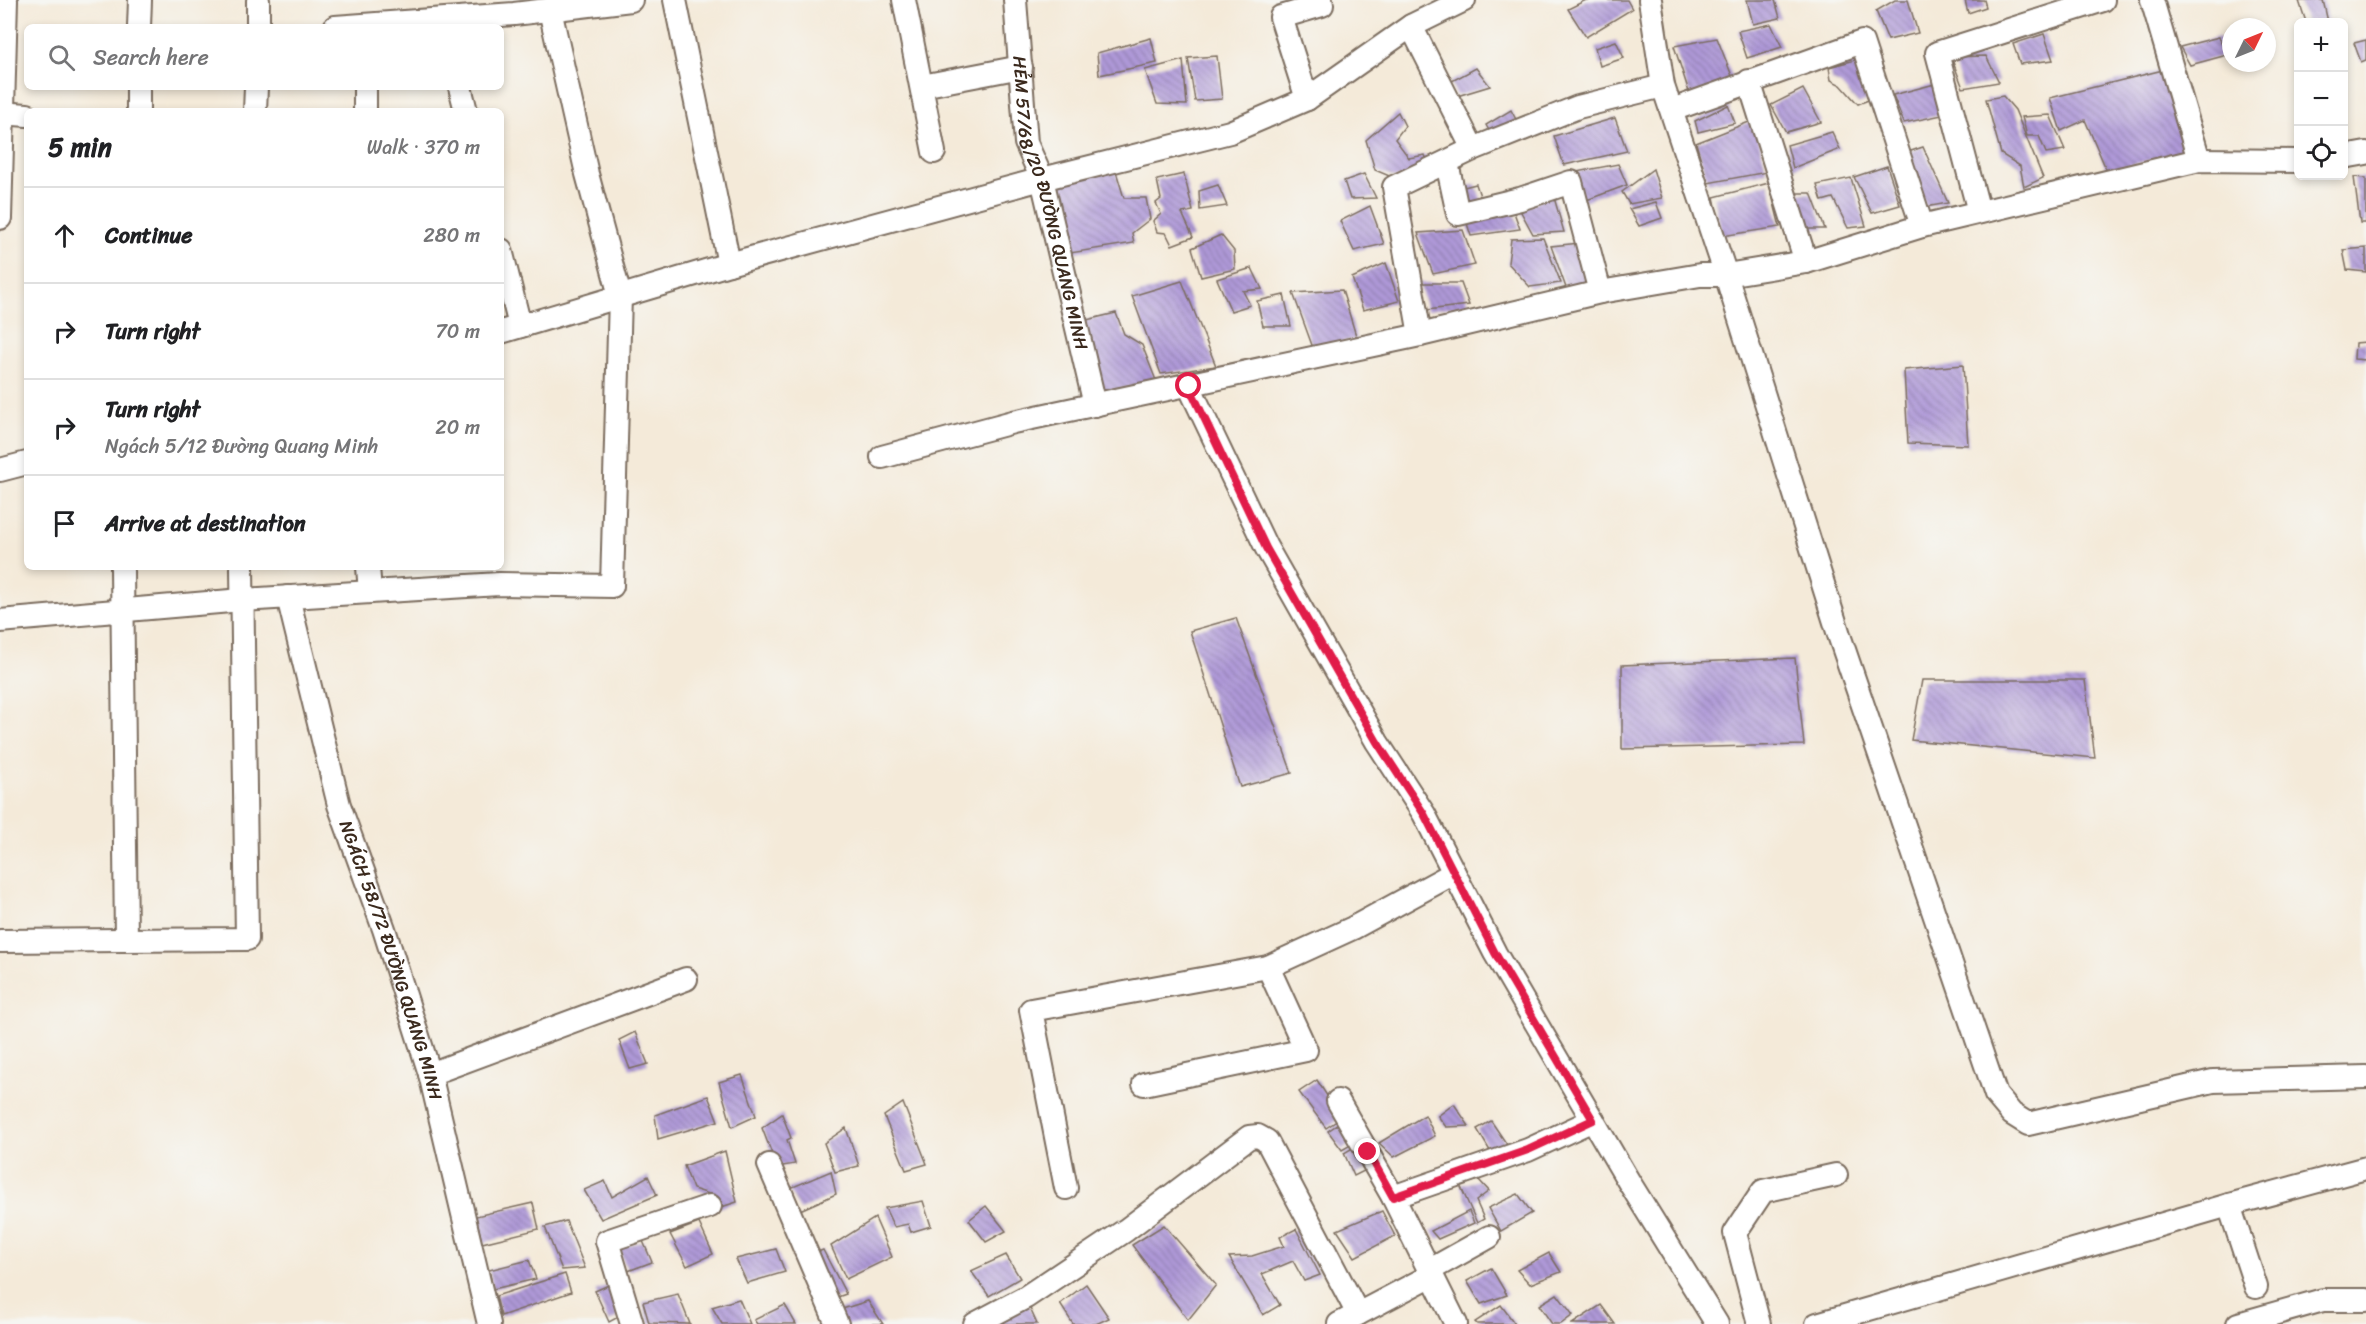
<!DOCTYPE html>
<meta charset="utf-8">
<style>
body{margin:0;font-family:Sriracha,sans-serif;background:#f2f2f2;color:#202124}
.controls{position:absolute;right:18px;top:18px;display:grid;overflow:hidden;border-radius:9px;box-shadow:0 3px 9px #0003}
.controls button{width:54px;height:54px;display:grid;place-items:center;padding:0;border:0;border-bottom:2px solid #e0e0e0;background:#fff;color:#202124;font:30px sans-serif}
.compass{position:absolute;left:2222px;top:18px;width:54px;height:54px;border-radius:50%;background:#fff;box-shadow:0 3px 9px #0003;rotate:47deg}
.stop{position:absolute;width:18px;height:18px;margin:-14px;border:4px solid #e11d48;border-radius:50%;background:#fff}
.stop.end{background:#e11d48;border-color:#fff;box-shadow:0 2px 6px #0008}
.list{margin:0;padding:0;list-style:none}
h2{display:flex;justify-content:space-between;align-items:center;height:78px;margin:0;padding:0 24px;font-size:26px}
h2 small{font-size:20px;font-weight:400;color:#757577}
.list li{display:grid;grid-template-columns:39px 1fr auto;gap:18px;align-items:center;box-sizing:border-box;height:96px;padding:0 24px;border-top:2px solid #e0e0e0}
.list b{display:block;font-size:22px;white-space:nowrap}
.list p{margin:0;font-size:20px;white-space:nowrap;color:#757577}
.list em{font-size:20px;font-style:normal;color:#757577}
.icon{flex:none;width:33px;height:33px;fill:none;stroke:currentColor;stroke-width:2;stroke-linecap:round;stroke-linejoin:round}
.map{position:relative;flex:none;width:2366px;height:1324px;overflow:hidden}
.search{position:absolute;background:#fff;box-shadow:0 3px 9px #0003;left:24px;top:24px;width:480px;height:66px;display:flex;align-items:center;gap:15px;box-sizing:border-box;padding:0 21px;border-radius:9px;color:#757577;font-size:22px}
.panel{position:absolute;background:#fff;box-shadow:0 3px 9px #0003;left:24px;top:108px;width:480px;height:462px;border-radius:9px}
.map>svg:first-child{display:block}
.building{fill:url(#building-back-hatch)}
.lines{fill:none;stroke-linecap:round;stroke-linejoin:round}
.street-casing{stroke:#7c6d5f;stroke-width:26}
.street{stroke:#fff;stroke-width:22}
.route{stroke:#e11d48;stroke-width:8}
.labels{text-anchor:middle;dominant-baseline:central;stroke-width:4.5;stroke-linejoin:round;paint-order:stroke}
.street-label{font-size:18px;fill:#3b2a1e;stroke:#f6f6f2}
</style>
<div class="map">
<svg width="2366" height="1324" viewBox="0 0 2366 1324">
<defs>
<pattern id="building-back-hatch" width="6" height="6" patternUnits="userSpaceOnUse" patternTransform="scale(1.5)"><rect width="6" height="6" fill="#af99d8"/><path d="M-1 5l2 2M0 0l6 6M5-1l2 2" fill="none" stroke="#907daf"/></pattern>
</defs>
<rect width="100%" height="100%" fill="#f6f6f2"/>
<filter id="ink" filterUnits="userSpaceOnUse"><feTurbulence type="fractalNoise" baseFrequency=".0167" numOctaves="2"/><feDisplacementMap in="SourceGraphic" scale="12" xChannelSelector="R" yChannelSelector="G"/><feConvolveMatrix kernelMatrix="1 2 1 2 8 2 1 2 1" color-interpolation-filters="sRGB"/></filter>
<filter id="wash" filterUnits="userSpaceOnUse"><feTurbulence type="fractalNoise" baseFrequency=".008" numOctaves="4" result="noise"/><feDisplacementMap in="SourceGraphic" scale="24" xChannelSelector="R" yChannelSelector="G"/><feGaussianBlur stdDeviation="1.35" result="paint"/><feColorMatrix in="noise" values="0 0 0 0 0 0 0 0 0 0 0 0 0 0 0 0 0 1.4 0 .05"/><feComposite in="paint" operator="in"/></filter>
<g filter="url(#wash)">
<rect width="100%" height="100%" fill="#f4ead9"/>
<g id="blocks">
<g class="building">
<path d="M 1586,0 L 1627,0 L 1632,9 L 1586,37 L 1568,9 Z"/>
<path d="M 1747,0 L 1775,0 L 1780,18 L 1753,24 Z"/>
<path d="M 1895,0 L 1908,0 L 1918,33 L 1888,40 L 1876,11 Z"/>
<path d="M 1965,0 L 1984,0 L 1986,7 L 1968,13 Z"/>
<path d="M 2323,0 L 2328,22 L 2306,22 L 2299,1 Z"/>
<path d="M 1771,24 L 1782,47 L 1747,58 L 1738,31 Z"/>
<path d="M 2044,34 L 2053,60 L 2020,64 L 2013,44 Z"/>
<path d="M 2219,37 L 2227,55 L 2190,65 L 2180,47 Z"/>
<path d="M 1151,38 L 1157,63 L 1099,75 L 1097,53 Z"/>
<path d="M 1717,38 L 1734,81 L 1690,95 L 1674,46 Z"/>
<path d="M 2366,40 L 2366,60 L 2361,62 L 2354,43 Z"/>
<path d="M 1616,41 L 1624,58 L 1600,66 L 1595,48 Z"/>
<path d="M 1217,56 L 1222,99 L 1195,101 L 1188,58 Z"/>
<path d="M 1986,56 L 1999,82 L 1963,88 L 1951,57 Z"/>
<path d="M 1859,59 L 1871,99 L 1858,104 L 1841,85 L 1831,80 L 1829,67 Z"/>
<path d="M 1183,60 L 1187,105 L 1157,104 L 1145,70 Z"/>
<path d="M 1476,68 L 1490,86 L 1457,96 L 1450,82 Z"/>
<path d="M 2163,70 L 2186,151 L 2107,171 L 2085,120 L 2061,131 L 2050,98 Z"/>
<path d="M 1935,84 L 1947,114 L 1904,123 L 1893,95 Z"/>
<path d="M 1803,89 L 1821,122 L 1786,132 L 1771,105 Z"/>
<path d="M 2003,96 L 2015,110 L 2043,178 L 2024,187 L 2020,166 L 2001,154 L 1986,99 Z"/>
<path d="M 1728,105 L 1735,123 L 1698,132 L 1695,121 Z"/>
<path d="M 1511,110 L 1521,129 L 1494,139 L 1486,125 Z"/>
<path d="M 1398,112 L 1405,126 L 1395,139 L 1409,158 L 1425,155 L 1434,177 L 1394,178 L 1375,170 L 1366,140 Z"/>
<path d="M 2050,115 L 2065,150 L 2046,153 L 2039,136 L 2027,136 L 2022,117 Z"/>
<path d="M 1615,118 L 1627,151 L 1564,165 L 1554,136 Z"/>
<path d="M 1754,120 L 1767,172 L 1708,183 L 1696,143 Z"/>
<path d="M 1832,132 L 1840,149 L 1793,168 L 1787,145 Z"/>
<path d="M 1923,147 L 1948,203 L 1926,207 L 1905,153 Z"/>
<path d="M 1618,164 L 1627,185 L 1584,201 L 1571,173 Z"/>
<path d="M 1887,166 L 1900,205 L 1872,213 L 1854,177 Z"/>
<path d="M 1115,168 L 1124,198 L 1146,198 L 1150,219 L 1132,233 L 1134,243 L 1064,254 L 1051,185 Z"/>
<path d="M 1653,169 L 1662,198 L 1629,204 L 1622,192 Z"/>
<path d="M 1184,174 L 1193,211 L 1182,213 L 1193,237 L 1172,245 L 1166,233 L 1157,232 L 1153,221 L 1161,214 L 1156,203 L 1161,199 L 1157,180 Z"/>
<path d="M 1364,174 L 1376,198 L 1350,199 L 1344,181 Z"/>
<path d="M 2354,177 L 2366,178 L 2366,223 L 2360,223 Z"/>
<path d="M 1851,178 L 1866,226 L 1848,228 L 1833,198 L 1822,201 L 1817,185 Z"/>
<path d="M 1769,183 L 1780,227 L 1722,236 L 1714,197 Z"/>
<path d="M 1476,184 L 1486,214 L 1512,207 L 1520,229 L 1471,236 L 1456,189 Z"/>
<path d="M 1218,185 L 1227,206 L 1200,210 L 1199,191 Z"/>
<path d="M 1788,193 L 1811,193 L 1825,229 L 1805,229 Z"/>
<path d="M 1553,194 L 1564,232 L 1533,234 L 1520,210 Z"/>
<path d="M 1656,202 L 1662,218 L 1639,226 L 1629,209 Z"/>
<path d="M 1370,206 L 1384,244 L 1354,251 L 1340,221 Z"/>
<path d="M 1463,230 L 1475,265 L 1433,274 L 1418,233 Z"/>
<path d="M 1221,235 L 1234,251 L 1235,269 L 1201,277 L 1192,248 Z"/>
<path d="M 1543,238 L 1561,283 L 1530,287 L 1508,263 L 1511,239 Z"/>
<path d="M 1590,242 L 1602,290 L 1570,299 L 1551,246 Z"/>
<path d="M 2366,248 L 2366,272 L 2347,270 L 2343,250 Z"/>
<path d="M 1386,263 L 1399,301 L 1363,310 L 1352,278 Z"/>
<path d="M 1252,268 L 1262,289 L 1243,291 L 1250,305 L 1231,311 L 1217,279 Z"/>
<path d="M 1182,281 L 1216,366 L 1161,374 L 1132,296 Z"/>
<path d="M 1419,283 L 1461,283 L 1469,305 L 1427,310 Z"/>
<path d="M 1342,290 L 1357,339 L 1313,348 L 1293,293 Z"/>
<path d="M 1284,295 L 1291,326 L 1263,326 L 1257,301 Z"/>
<path d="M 1116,313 L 1124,334 L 1142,345 L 1157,383 L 1093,394 L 1074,323 Z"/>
<path d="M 2366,342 L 2366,360 L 2354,359 L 2355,343 Z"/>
<path d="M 1963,365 L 1968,445 L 1908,443 L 1904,370 Z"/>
<path d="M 1236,618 L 1292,773 L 1240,787 L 1190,631 Z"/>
<path d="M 1795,658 L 1804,745 L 1622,749 L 1622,665 Z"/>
<path d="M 1922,680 L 2085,680 L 2095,758 L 1911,740 Z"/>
<path d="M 635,1032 L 648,1064 L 630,1069 L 619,1040 Z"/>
<path d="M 742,1075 L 756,1116 L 732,1127 L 719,1082 Z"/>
<path d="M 1317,1080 L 1341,1118 L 1326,1128 L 1299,1092 Z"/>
<path d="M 708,1096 L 718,1121 L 658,1139 L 655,1115 Z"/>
<path d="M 903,1103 L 927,1164 L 906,1170 L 884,1116 Z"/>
<path d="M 1454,1104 L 1469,1126 L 1446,1127 L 1438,1116 Z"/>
<path d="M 782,1114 L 791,1138 L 787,1140 L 795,1164 L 777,1167 L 762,1128 Z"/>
<path d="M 1425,1115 L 1435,1136 L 1394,1157 L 1379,1143 Z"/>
<path d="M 1491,1121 L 1508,1146 L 1493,1156 L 1477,1129 Z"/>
<path d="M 1341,1122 L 1354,1143 L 1342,1150 L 1328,1131 Z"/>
<path d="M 846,1128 L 859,1166 L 835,1172 L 824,1143 Z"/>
<path d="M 1356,1146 L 1370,1168 L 1354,1176 L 1344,1153 Z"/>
<path d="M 725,1151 L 737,1202 L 718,1208 L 709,1194 L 693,1189 L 684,1166 Z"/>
<path d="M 831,1171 L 836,1194 L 800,1210 L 788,1189 Z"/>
<path d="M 648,1176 L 657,1195 L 601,1219 L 584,1190 L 605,1181 L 612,1197 Z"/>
<path d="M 1479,1180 L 1489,1191 L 1476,1201 L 1484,1219 L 1477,1223 L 1460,1185 Z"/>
<path d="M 1518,1194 L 1532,1213 L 1501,1231 L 1488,1208 Z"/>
<path d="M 923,1201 L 931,1226 L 911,1232 L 908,1224 L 894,1227 L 885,1208 Z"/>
<path d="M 533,1203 L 539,1229 L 482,1243 L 476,1216 Z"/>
<path d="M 986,1206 L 1006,1231 L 986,1242 L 969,1220 Z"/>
<path d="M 1382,1211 L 1395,1236 L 1355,1257 L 1337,1230 Z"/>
<path d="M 1469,1211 L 1474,1223 L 1438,1239 L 1431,1231 Z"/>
<path d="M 875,1218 L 892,1257 L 846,1279 L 831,1246 Z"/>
<path d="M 566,1221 L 585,1268 L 562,1270 L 545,1227 Z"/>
<path d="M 699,1223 L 713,1254 L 687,1266 L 670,1234 Z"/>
<path d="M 1164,1225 L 1216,1285 L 1188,1320 L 1132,1245 Z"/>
<path d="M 1296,1229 L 1320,1275 L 1304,1281 L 1293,1261 L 1262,1274 L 1280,1305 L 1263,1315 L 1229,1257 L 1252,1256 L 1284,1246 L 1280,1237 Z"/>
<path d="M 643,1241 L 652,1262 L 628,1271 L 618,1248 Z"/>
<path d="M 776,1249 L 785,1272 L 747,1283 L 736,1259 Z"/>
<path d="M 823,1250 L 846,1294 L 832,1299 L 813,1254 Z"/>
<path d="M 1549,1253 L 1561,1272 L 1530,1284 L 1517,1270 Z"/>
<path d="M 1006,1255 L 1020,1278 L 989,1296 L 971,1271 Z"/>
<path d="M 529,1260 L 536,1279 L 493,1289 L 489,1270 Z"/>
<path d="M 1491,1268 L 1507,1295 L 1481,1304 L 1467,1281 Z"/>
<path d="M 565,1274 L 571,1292 L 501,1316 L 496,1296 Z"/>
<path d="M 613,1283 L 624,1314 L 609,1322 L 595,1291 Z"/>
<path d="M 1086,1284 L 1109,1318 L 1096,1324 L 1073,1324 L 1060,1304 Z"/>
<path d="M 678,1294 L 690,1324 L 649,1323 L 643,1302 Z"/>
<path d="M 1557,1294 L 1573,1315 L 1561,1324 L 1552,1324 L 1539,1305 Z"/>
<path d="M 739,1299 L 750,1324 L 722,1324 L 712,1307 Z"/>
<path d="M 868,1301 L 883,1324 L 841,1324 L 836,1311 Z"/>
<path d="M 1028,1304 L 1037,1324 L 995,1324 Z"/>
<path d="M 785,1305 L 796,1324 L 757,1324 L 754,1320 Z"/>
<path d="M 1501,1305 L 1515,1324 L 1477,1324 L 1475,1322 Z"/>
<path d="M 1601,1305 L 1615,1324 L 1572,1324 Z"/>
</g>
</g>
</g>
<g filter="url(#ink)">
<use href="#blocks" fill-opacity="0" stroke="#7c6d5f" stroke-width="1.5"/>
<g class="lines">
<g class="street-casing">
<g id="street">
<path d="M 675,0 L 729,264"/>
<path d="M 904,0 L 934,152"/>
<path id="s1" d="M 1015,0 L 1026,143 L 1042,179 L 1095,405"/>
<path d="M 1650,0 L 1663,86 L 1726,275 L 1840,638 L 1996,1095 L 2012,1114 L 2028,1124 L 2213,1081 L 2366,1077"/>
<path d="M 2152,0 L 2199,160"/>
<path d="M 1411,26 L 1473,149"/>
<path d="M 139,27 L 140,0"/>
<path d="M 258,27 L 258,0"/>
<path d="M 335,27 L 514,14 L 631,0"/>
<path d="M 1749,81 L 1806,262"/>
<path d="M 922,86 L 1021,67"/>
<path d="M 460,87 L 466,111"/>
<path d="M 1307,99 L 1281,17 L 1322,5 L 1321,0"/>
<path d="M 1672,110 L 1862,42 L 1922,226"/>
<path d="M 138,111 L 138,87"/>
<path d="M 255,111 L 256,87"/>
<path d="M 365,111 L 365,87"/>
<path d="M 1,113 L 27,115"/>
<path d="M 2344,157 L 2366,153"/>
<path d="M 1447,163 L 1458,214 L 1520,199 L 1571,182 L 1600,292"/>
<path d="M 1979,212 L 1937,53 L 2103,0"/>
<path d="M 0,218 L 6,0"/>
<path d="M 501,250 L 520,326"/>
<path d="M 501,332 L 729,264 L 1042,179 L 1230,132 L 1307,99 L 1411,26 L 1464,0"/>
<path d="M 1420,335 L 1394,187 L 1473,149 L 1578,107 L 1663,86"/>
<path d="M 1189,386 L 1266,547 L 1377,742 L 1424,814 L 1495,953 L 1629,1182 L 1717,1324"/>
<path d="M 882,457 L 1013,422 L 1420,335 L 1600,292 L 1700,275 L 1726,275 L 1806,262 L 1922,226 L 2199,160 L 2298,161"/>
<path d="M 0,470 L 27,463"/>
<path d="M 122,567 L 126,940"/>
<path d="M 368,567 L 370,592"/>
<path id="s2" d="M 288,597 L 339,805 L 384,929 L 430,1074 L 489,1324"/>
<path d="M 0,621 L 242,600 L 499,584 L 612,586 L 620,296 L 587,174 L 550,10"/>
<path d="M 0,941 L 247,939 L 242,567"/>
<path d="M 430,1074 L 686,979"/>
<path d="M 1144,1084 L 1306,1050 L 1268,967"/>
<path d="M 1338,1101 L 1393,1197 L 1456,1324"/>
<path d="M 769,1165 L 837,1324"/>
<path d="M 1066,1188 L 1031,1010 L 1268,967 L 1353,928 L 1454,873"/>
<path d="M 1393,1197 L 1528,1150 L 1593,1120"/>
<path d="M 2229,1205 L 2256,1287"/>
<path d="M 1430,1270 L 1489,1237"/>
<path d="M 632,1324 L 607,1241 L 710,1206"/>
<path d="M 975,1324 L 1026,1297 L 1126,1230 L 1249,1137 L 1258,1136 L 1267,1141 L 1358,1314"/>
<path d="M 1339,1324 L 1432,1275"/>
<path d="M 1759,1324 L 1735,1233 L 1763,1191 L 1836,1175"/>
<path d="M 1817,1324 L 2229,1205 L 2366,1168"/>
<path d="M 2238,1324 L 2323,1300 L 2366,1300"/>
</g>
</g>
<use href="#street" class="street"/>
</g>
</g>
<g class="lines" filter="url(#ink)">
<path class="route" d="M 1189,386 L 1266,548 L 1377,742 L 1424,814 L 1495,953 L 1593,1120 L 1528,1150 L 1393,1197 L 1368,1152"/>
</g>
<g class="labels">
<g class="street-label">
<text stroke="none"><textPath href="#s1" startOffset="207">HẺM 57/68/20 ĐƯỜNG QUANG MINH</textPath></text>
<text stroke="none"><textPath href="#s2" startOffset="378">NGÁCH 58/72 ĐƯỜNG QUANG MINH</textPath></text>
</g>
</g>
</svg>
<div class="controls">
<button>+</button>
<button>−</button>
<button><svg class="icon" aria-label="locate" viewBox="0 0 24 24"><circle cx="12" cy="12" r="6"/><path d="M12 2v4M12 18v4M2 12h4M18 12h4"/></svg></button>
</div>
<svg class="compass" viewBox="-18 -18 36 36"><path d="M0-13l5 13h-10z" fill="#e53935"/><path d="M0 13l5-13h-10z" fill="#757577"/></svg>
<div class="stop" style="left:1189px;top:386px"></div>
<div class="stop end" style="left:1368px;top:1152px"></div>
<div class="search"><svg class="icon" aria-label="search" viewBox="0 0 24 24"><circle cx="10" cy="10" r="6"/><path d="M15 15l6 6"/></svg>Search here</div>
<section class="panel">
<h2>5 min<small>Walk · 370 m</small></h2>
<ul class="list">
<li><svg class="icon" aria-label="ahead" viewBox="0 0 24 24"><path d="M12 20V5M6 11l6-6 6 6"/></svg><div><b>Continue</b></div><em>280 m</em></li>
<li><svg class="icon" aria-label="right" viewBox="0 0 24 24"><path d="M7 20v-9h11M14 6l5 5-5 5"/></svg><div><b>Turn right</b></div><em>70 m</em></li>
<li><svg class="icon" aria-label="right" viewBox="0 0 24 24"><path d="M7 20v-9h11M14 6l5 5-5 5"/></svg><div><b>Turn right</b><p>Ngách 5/12 Đường Quang Minh</p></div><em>20 m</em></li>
<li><svg class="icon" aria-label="arrive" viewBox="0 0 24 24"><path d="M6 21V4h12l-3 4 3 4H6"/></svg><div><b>Arrive at destination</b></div></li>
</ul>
</section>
</div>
